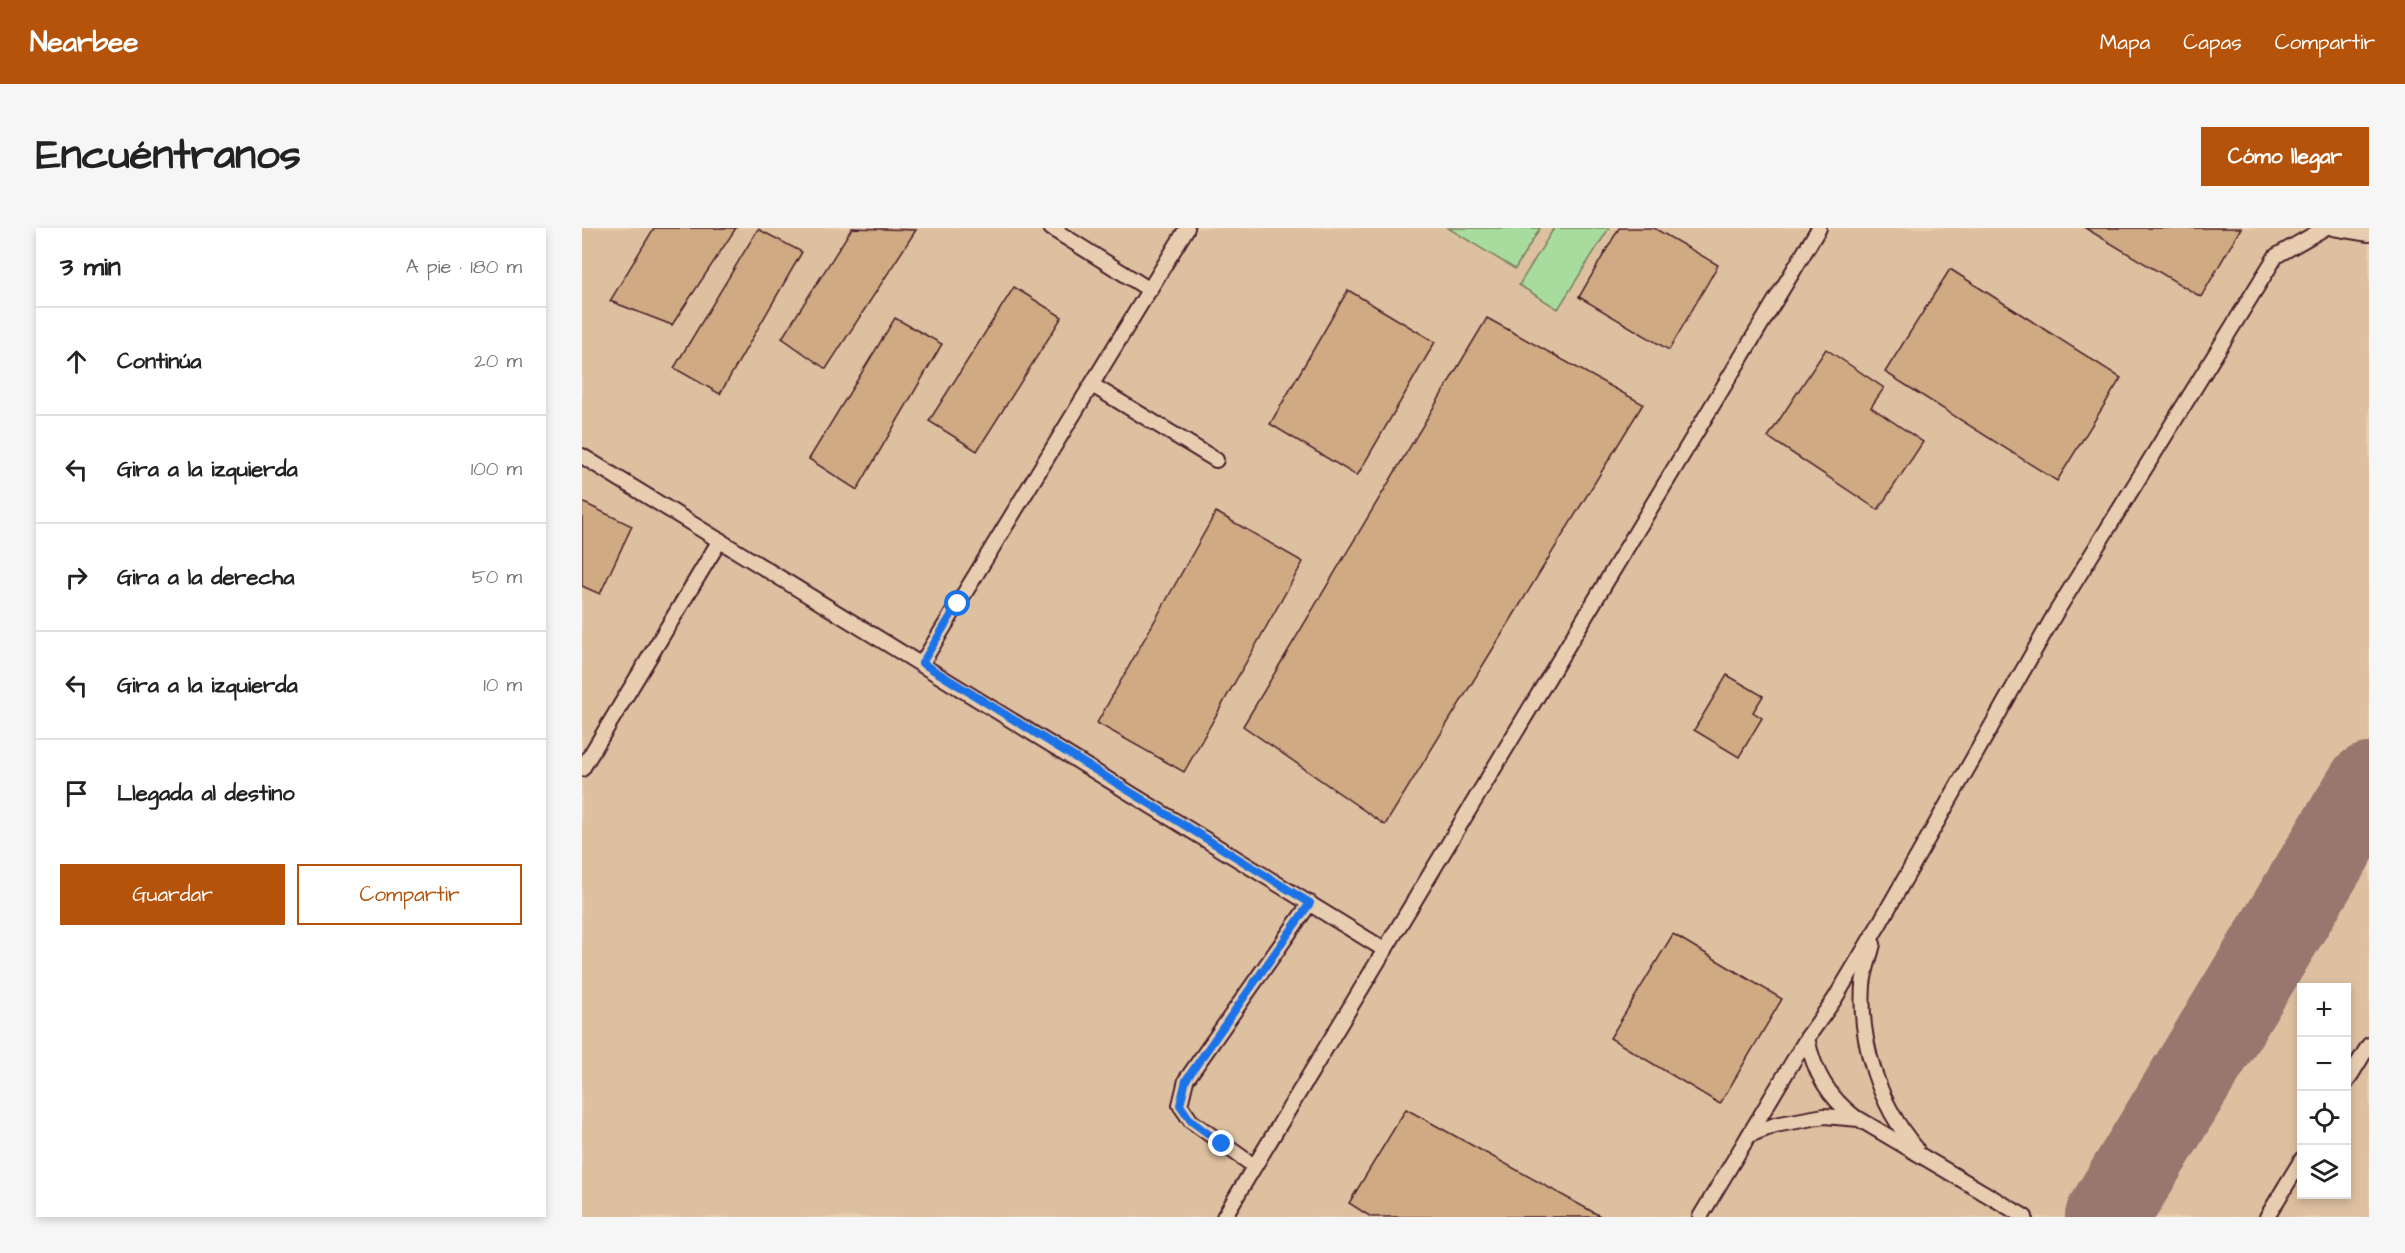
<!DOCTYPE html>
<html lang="es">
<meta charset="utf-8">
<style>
body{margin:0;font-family:"Architects Daughter",sans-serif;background:#f6f6f6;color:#222}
.controls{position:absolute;right:18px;bottom:18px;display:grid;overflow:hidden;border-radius:0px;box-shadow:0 3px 9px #0003}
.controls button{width:54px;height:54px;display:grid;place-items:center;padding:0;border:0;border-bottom:2px solid #e0e0e0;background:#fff;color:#222;font:30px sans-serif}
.stop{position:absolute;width:18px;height:18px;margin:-14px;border:4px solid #1a73e8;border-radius:50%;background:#fff}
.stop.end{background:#1a73e8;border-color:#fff;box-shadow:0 2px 6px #0008}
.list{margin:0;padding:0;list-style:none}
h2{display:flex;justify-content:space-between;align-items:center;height:78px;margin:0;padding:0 24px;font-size:26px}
h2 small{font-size:20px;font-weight:400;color:#767676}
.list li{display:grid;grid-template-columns:39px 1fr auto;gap:18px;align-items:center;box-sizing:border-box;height:108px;padding:0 24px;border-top:2px solid #e0e0e0}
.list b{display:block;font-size:22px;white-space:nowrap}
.list em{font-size:20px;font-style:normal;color:#767676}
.actions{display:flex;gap:12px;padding:18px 24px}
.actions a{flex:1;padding:14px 0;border:2px solid #b45309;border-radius:0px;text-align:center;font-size:21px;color:#b45309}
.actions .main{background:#b45309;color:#fff}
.icon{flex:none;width:33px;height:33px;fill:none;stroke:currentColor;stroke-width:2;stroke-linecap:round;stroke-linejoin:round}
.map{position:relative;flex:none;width:1787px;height:989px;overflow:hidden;border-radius:0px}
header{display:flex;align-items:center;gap:36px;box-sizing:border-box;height:84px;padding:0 30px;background:#b45309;color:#fff}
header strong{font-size:28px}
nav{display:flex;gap:33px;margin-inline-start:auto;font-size:21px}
.intro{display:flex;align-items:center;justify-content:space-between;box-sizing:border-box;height:144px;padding:0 36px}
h1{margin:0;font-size:42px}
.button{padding:15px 27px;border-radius:0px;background:#b45309;color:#fff;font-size:21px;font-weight:700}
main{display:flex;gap:36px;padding:0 36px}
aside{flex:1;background:#fff;border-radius:0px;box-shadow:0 3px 9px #0003}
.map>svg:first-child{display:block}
.built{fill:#ddc0a0;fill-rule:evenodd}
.green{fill:#a8dc9e;stroke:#797e64;stroke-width:1.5}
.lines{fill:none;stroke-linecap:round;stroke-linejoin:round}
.taxiway{stroke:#99766e;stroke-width:84}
.building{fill:#cfaa83;stroke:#4a1f2b;stroke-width:1.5}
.lane-casing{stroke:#4a1f2b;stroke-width:18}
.lane{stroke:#e8ceb0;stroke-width:14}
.route{stroke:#1a73e8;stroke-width:8}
</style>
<header>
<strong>Nearbee</strong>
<nav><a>Mapa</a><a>Capas</a><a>Compartir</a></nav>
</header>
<div class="intro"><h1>Encuéntranos</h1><a class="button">Cómo llegar</a></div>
<main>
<aside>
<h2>3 min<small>A pie · 180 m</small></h2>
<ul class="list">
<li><svg class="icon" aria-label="ahead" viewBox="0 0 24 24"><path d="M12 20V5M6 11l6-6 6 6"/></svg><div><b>Continúa</b></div><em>20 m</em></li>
<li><svg class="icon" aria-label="left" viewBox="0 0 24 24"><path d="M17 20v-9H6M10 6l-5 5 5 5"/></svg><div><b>Gira a la izquierda</b></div><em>100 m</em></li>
<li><svg class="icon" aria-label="right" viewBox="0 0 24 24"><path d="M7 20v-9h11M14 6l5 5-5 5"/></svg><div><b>Gira a la derecha</b></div><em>50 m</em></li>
<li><svg class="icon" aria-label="left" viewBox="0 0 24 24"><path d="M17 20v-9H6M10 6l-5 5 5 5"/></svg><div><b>Gira a la izquierda</b></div><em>10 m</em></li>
<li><svg class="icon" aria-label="arrive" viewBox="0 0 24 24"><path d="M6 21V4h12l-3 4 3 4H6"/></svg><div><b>Llegada al destino</b></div></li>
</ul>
<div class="actions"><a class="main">Guardar</a><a>Compartir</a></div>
</aside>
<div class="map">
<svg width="1787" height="989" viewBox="0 0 1787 989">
<rect width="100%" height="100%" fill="#e8ceb0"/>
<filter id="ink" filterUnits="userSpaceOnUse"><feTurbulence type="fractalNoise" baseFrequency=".0167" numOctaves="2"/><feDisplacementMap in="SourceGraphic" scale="12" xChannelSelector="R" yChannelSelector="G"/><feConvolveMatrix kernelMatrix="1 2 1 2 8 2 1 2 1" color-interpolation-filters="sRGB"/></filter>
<g filter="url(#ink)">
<path class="built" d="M 0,0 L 1787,0 L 1787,989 L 0,989 ZM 1720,760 L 1764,760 L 1764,966 L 1720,966 Z"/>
<g class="green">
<path d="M 866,0 L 958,0 L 933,41 Z"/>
<path d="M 972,0 L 1027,0 L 976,81 L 937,57 Z"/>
</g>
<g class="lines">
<path class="taxiway" d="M 1525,989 L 1787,557"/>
</g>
<g class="building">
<path d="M 72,0 L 154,0 L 90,97 L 28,73 Z"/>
<path d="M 270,0 L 334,2 L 244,141 L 200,110 Z"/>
<path d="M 1037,0 L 1072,0 L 1136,37 L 1087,122 L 997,69 Z"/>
<path d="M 1503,0 L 1659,0 L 1619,69 Z"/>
<path d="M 176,1 L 220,24 L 138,166 L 92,140 Z"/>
<path d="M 1368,41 L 1539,150 L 1475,253 L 1303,144 Z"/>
<path d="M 432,59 L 480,89 L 395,223 L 347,193 Z"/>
<path d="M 766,62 L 853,114 L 775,248 L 688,196 Z"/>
<path d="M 313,90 L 360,116 L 275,262 L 227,231 Z"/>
<path d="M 905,90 L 1061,176 L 803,597 L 661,498 Z"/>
<path d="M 1244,121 L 1302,160 L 1289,179 L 1341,214 L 1296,282 L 1186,209 Z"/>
<path d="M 0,274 L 50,298 L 18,366 L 0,358 Z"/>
<path d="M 634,284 L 721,334 L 602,544 L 515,495 Z"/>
<path d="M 1145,447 L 1181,468 L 1171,484 L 1180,490 L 1157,529 L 1112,502 Z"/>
<path d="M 1091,706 L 1200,771 L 1138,876 L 1028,810 Z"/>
<path d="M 824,881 L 1020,989 L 789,989 L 767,975 Z"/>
</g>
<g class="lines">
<g class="lane-casing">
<g id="lane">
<path d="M 469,0 L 568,62"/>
<path d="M 1751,0 L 1787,6"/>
<path d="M 510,157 L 634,232"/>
<path d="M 0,228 L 803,722"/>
<path d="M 340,435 L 605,0"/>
<path d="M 0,541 L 138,312"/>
<path d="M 1291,716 C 1288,729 1282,744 1281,757 C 1277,814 1297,877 1334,920"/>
<path d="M 1225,810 C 1232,844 1246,869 1274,890"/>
<path d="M 1764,855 L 1787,817"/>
<path d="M 1167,907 L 1225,810 L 1252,772 L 1295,700 L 1473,386 L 1694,28 L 1743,0"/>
<path d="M 672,938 L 609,893 L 598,877 L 604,852 L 728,675"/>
<path d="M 642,989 L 1237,0"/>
<path d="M 1118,989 L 1167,907 L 1193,897 L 1242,888 L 1277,891 L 1443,989"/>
<path d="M 1685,989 L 1720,931"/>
</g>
</g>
<use href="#lane" class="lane"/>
</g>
</g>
<g class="lines" filter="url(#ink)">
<path class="route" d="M 376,376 L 340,435 L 728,675 L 604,852 L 598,877 L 609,893 L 640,916"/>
</g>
</svg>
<div class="controls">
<button>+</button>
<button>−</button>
<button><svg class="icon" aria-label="locate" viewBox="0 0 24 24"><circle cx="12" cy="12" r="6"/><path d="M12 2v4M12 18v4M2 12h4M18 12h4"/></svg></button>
<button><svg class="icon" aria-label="layers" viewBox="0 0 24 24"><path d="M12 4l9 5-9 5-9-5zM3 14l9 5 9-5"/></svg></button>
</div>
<div class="stop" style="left:376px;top:376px"></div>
<div class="stop end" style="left:640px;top:916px"></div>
</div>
</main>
